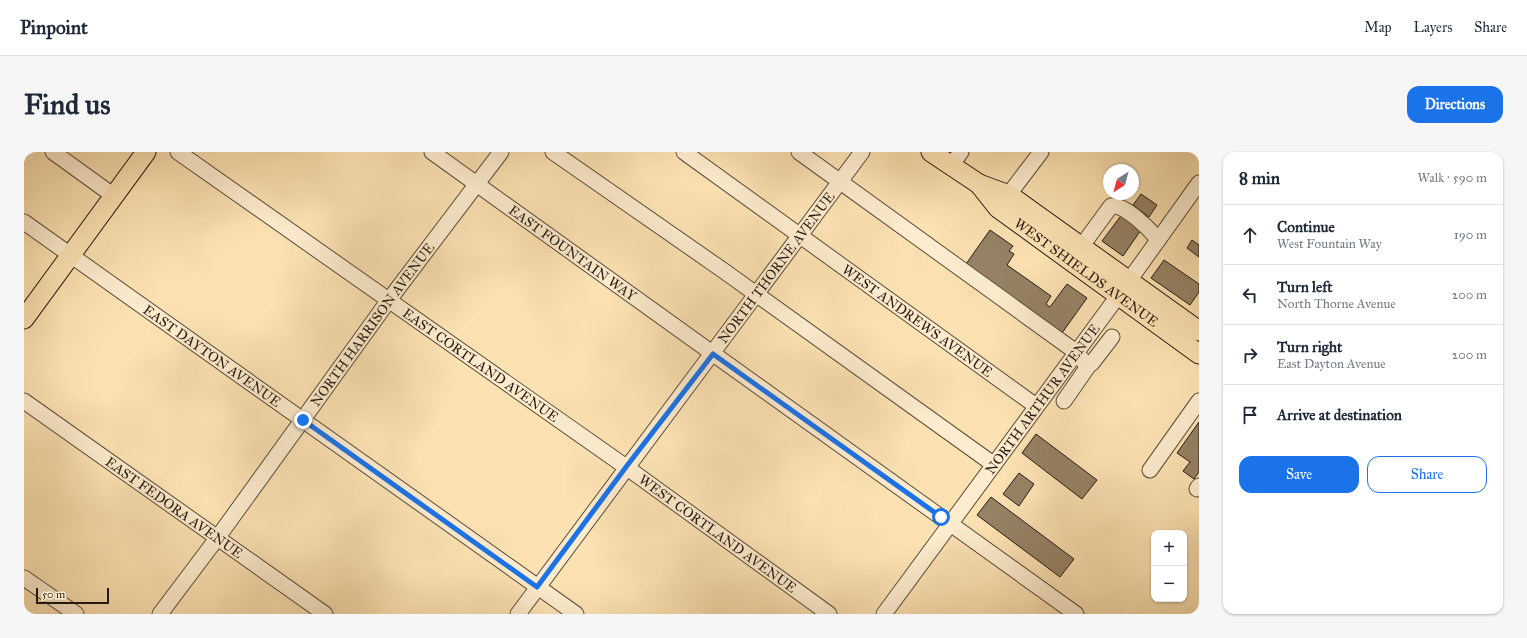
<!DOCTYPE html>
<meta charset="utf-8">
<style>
body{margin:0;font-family:"IM FELL Great Primer",serif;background:#f6f6f7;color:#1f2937}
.controls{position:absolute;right:12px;bottom:12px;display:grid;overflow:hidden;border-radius:8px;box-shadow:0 1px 3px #0004}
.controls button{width:36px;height:36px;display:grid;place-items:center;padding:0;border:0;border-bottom:1px solid #e0e1e3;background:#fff;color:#1f2937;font:20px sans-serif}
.compass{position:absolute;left:1079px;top:12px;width:36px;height:36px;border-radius:50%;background:#fff;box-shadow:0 1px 3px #0004;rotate:216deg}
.scale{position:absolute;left:12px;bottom:10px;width:73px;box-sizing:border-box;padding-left:4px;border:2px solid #271a10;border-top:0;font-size:11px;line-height:14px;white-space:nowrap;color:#271a10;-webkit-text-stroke:3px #fdecce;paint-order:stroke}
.stop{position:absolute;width:12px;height:12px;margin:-9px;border:3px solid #1a73e8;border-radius:50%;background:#fff}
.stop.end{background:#1a73e8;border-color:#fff;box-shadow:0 1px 4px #0008}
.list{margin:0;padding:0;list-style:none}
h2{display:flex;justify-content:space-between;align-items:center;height:52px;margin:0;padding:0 16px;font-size:17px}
h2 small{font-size:13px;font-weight:400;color:#747a83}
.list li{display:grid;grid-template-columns:26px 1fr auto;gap:12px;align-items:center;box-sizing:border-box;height:60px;padding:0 16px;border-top:1px solid #e0e1e3}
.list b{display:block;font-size:15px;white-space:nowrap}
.list p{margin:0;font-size:13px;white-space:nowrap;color:#747a83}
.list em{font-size:13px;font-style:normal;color:#747a83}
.actions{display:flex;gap:8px;padding:12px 16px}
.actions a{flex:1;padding:9px 0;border:1px solid #1a73e8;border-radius:12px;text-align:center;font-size:14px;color:#1a73e8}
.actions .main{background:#1a73e8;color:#fff}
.icon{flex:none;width:22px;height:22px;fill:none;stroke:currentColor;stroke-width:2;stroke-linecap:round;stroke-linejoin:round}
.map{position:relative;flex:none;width:1175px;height:462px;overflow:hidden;border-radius:12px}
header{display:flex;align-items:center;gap:24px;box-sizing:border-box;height:56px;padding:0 20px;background:#fff;border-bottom:1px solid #e0e1e3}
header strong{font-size:19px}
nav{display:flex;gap:22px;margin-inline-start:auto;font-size:14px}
.intro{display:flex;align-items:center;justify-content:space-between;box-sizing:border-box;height:96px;padding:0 24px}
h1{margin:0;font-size:28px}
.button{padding:10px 18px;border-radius:12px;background:#1a73e8;color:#fff;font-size:14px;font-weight:700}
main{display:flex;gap:24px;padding:0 24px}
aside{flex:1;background:#fff;border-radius:12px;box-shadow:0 1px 3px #0004}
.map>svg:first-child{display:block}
.building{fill:#968265;stroke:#271a10}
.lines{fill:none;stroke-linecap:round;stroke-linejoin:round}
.minor-casing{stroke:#5c4c39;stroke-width:17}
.major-casing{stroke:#271a10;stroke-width:21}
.minor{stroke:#fdecce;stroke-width:15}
.major{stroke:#fce2b3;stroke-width:19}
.route{stroke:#1a73e8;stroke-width:5}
.labels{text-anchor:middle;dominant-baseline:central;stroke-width:3;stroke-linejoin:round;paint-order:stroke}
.street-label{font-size:14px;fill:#271a10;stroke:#fdecce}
</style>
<header>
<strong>Pinpoint</strong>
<nav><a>Map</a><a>Layers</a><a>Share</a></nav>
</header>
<div class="intro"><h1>Find us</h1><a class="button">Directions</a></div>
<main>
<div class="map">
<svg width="1175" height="462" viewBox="0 0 1175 462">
<rect width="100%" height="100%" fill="#fce2b3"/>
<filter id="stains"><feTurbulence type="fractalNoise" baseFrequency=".005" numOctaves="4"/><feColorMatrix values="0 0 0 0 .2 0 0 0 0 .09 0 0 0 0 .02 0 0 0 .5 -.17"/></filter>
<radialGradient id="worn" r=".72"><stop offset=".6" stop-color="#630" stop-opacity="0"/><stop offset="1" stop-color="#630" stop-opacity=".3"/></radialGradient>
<g class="building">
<path d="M 1117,42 L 1133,53 L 1125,65 L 1109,53 Z"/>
<path d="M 1099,61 L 1119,75 L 1099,104 L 1078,89 Z"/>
<path d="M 966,78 L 989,94 L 985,99 L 990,102 L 983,113 L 1027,144 L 1022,152 L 1026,155 L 1043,132 L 1063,146 L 1038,181 L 942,112 Z"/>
<path d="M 1168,88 L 1175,93 L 1175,105 L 1163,96 Z"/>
<path d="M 1140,108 L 1175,132 L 1175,140 L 1166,153 L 1127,126 Z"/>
<path d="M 1175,270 L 1175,320 L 1170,327 L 1159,319 L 1166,310 L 1153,301 Z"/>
<path d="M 1012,282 L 1073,328 L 1058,347 L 998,301 Z"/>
<path d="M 995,321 L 1010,332 L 995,354 L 979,342 Z"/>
<path d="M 967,345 L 1050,407 L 1036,425 L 953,363 Z"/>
</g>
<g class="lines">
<g class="minor-casing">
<g id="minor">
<path d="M 29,0 L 90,44"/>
<path id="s1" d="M 154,0 L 602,315 L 805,462"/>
<path id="s2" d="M 408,0 L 1052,462"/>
<path d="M 529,0 L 700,119 L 969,312"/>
<path id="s3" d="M 660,0 L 1012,254"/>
<path d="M 775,0 L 1052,200 L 1060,210 L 1065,213 L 1068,211 L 1088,185"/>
<path d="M 927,14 L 937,0"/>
<path d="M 979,50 L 1017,0"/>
<path id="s4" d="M 0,70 L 552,462"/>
<path d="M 1057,95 L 1087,54 C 1100,51 1126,78 1134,87"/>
<path id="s5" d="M 0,249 L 301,462"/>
<path d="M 1040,249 L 1065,213"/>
<path d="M 1126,318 L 1175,249"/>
<path d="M 1173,337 L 1175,334"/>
<path d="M 0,426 L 52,462"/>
<path id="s6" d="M 136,462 L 194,385 L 365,148 L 477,0"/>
<path id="s7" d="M 494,462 L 838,0"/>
<path id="s8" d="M 860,462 L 1094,144 L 1175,31"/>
</g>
</g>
<g class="major-casing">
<g id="major">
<path d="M 907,0 L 955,32 L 985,43 L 1175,179"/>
<path id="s9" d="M 955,32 L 974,56 L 1175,202"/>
<path d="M 0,167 L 122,0"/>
</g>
</g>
<use href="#minor" class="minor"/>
<use href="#major" class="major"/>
</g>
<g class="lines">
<path class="route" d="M 279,268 L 513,435 L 602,315 L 689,202 L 917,365"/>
</g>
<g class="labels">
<g class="street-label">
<text stroke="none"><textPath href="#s2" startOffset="173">EAST FOUNTAIN WAY</textPath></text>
<text stroke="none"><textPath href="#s7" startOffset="432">NORTH THORNE AVENUE</textPath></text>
<text stroke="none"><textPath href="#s9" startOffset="140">WEST SHIELDS AVENUE</textPath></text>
<text stroke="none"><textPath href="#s3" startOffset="288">WEST ANDREWS AVENUE</textPath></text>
<text stroke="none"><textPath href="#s6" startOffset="359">NORTH HARRISON AVENUE</textPath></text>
<text stroke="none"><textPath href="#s4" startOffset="231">EAST DAYTON AVENUE</textPath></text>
<text stroke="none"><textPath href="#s1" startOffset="370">EAST CORTLAND AVENUE</textPath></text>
<text stroke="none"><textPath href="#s8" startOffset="267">NORTH ARTHUR AVENUE</textPath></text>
<text stroke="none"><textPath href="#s5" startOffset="184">EAST FEDORA AVENUE</textPath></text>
<text stroke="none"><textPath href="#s1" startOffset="661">WEST CORTLAND AVENUE</textPath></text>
</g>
</g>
<rect width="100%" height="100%" filter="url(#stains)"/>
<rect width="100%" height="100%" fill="url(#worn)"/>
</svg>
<div class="controls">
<button>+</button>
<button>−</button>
</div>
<svg class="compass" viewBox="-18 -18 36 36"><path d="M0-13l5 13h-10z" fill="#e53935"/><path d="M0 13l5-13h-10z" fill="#747a83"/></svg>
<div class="scale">50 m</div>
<div class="stop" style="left:917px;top:365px"></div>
<div class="stop end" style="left:279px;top:268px"></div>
</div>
<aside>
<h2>8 min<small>Walk · 590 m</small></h2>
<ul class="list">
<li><svg class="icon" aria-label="ahead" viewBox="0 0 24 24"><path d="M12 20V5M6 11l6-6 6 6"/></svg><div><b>Continue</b><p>West Fountain Way</p></div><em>190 m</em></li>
<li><svg class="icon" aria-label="left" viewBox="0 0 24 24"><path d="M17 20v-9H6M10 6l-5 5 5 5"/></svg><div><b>Turn left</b><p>North Thorne Avenue</p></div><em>200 m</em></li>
<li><svg class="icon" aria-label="right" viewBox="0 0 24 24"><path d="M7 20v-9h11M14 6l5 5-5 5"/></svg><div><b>Turn right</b><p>East Dayton Avenue</p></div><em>200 m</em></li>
<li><svg class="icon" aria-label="arrive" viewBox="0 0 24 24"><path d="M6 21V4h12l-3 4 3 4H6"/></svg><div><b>Arrive at destination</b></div></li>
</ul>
<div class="actions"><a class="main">Save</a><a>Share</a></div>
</aside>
</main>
